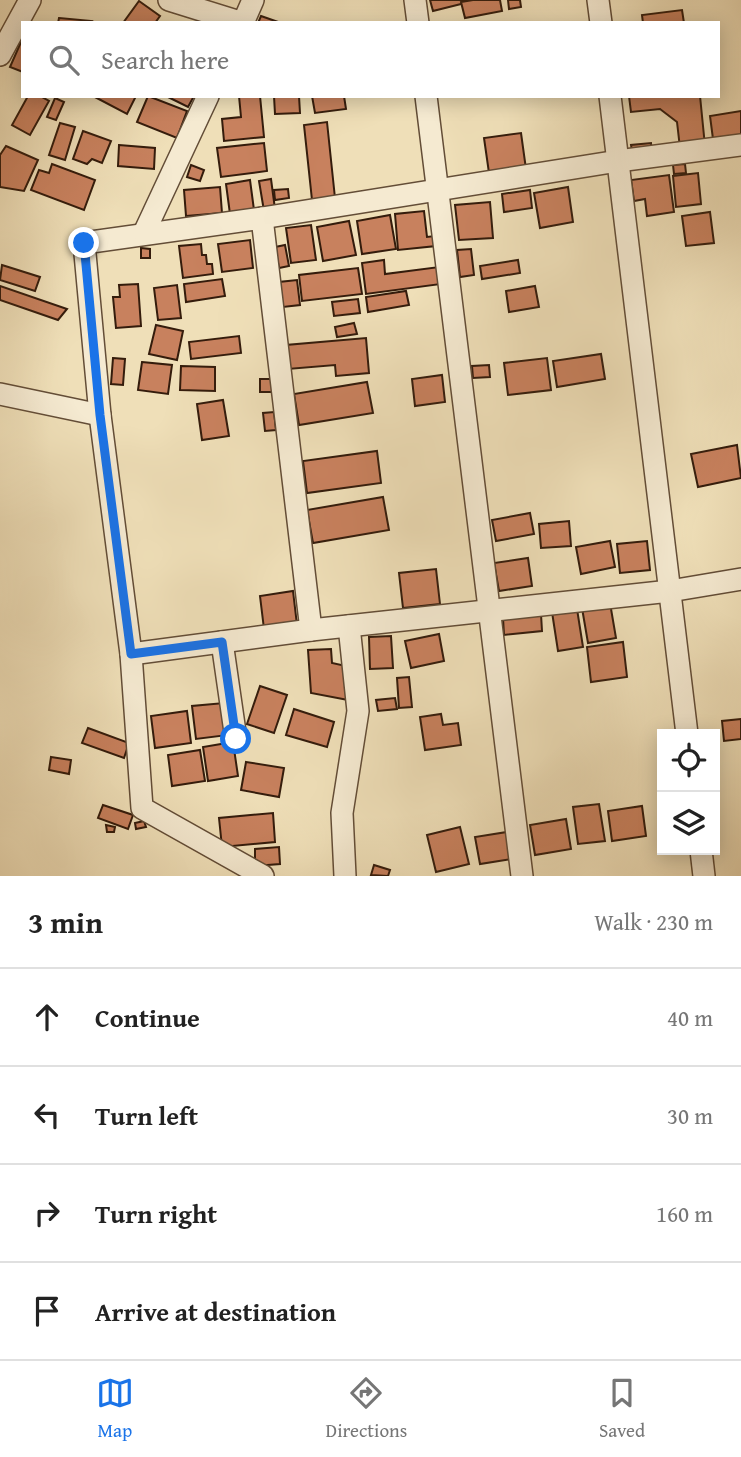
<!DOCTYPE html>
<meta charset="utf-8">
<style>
body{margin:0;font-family:"Gentium Book Plus",serif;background:#f2f2f2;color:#222}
.controls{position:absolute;right:21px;bottom:21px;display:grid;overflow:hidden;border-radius:0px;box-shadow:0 4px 18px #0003}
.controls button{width:63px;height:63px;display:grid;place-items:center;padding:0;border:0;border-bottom:2px solid #e0e0e0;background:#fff;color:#222;font:35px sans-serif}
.stop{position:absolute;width:21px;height:21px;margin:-16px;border:5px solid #1a73e8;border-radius:50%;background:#fff}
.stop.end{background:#1a73e8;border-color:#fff;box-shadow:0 2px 7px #0008}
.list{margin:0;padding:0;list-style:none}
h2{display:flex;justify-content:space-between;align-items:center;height:91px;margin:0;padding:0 28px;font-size:30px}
h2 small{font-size:23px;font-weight:400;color:#767676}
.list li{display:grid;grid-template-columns:46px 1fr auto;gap:21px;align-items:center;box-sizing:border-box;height:98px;padding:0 28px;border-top:2px solid #e0e0e0}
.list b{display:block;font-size:26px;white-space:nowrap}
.list em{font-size:23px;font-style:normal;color:#767676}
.icon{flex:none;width:38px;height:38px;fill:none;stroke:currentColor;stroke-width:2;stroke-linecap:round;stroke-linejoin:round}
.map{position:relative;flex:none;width:741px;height:876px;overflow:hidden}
.search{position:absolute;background:#fff;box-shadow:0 4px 18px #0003;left:21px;right:21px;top:21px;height:77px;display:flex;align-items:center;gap:18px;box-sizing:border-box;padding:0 24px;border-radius:0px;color:#767676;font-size:26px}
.sheet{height:483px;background:#fff}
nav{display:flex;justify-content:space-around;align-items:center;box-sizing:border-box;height:98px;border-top:2px solid #e0e0e0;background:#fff;font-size:19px;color:#767676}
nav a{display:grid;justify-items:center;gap:4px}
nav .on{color:#1a73e8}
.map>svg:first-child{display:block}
.building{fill:#c8815e;stroke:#341c0c;stroke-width:2}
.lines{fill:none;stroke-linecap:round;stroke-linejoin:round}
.minor-casing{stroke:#634d37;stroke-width:24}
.minor{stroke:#f5ead1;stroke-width:21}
.route{stroke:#1a73e8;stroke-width:9}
</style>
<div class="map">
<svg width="741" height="876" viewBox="0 0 741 876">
<rect width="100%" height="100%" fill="#efdfb8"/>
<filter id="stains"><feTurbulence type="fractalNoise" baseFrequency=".00286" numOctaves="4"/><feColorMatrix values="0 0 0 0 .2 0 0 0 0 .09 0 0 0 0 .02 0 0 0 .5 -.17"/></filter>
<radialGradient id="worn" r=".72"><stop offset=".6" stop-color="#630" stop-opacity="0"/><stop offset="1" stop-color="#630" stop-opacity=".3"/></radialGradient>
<g class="building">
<path d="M 430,0 L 477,0 L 433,11 Z"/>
<path d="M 473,0 L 500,0 L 502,11 L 465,18 L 461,2 Z"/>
<path d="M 508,0 L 520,0 L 521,7 L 509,9 Z"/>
<path d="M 139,1 L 160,16 L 155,23 L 123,23 Z"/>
<path d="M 682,10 L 684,23 L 643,23 L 642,15 Z"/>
<path d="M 261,16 L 281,23 L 258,23 Z"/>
<path d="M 59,18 L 92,21 L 91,23 L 58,23 Z"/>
<path d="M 21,42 L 23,42 L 23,72 L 10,67 Z"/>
<path d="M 28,96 L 40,96 L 49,101 L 30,135 L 12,125 Z"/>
<path d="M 93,96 L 136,96 L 127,114 Z"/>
<path d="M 148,96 L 187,111 L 177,138 L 137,122 Z"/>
<path d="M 166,96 L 194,96 L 188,107 Z"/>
<path d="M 239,96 L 260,96 L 264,137 L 224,141 L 222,119 L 241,117 Z"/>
<path d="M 274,96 L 299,96 L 300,113 L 275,114 Z"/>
<path d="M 312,96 L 344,96 L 346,109 L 315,113 Z"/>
<path d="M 629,96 L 700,96 L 705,146 L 680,148 L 677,122 L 660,109 L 631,112 Z"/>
<path d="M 55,98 L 64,102 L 56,120 L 47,117 Z"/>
<path d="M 741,111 L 741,135 L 713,139 L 710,116 Z"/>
<path d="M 327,122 L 335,198 L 312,200 L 304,125 Z"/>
<path d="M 60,123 L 75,127 L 65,160 L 49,155 Z"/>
<path d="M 83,131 L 111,141 L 102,163 L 92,159 L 87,164 L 73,159 Z"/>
<path d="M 521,133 L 526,169 L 489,173 L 484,138 Z"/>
<path d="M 264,143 L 267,171 L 221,177 L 217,148 Z"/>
<path d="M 651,143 L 652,154 L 633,156 L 631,145 Z"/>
<path d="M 119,145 L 155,148 L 154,169 L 118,166 Z"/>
<path d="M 6,146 L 38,160 L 24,191 L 0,187 L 0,155 Z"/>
<path d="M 52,164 L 95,180 L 84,210 L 31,190 L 39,170 L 49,173 Z"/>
<path d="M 685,164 L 686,173 L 674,174 L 673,165 Z"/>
<path d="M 191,165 L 204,170 L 200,181 L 187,177 Z"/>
<path d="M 698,173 L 701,204 L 676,207 L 673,176 Z"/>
<path d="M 669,175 L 674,212 L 647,216 L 645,199 L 634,201 L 631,180 Z"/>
<path d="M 271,179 L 275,209 L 264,211 L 259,181 Z"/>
<path d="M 250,180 L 254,210 L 230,214 L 226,184 Z"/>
<path d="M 220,187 L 222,213 L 186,216 L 184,190 Z"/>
<path d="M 568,187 L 573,222 L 540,228 L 534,193 Z"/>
<path d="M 288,189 L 289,198 L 275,200 L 274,190 Z"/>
<path d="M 530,190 L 532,208 L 504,212 L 502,194 Z"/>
<path d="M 490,202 L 493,238 L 459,240 L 455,205 Z"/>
<path d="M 424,211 L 427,237 L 435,236 L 436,246 L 398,250 L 395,214 Z"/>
<path d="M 710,212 L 714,243 L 686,246 L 682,216 Z"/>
<path d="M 390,215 L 396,249 L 362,254 L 357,221 Z"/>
<path d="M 349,221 L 356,255 L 323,261 L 317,227 Z"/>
<path d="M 311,225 L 316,260 L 291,263 L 286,228 Z"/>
<path d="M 250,240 L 253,268 L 222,272 L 218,244 Z"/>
<path d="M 201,244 L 202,255 L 206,255 L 207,264 L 212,264 L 213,274 L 183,278 L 179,246 Z"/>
<path d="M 285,245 L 289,266 L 279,268 L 275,247 Z"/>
<path d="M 141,248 L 150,249 L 150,258 L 141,258 Z"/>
<path d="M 471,249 L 474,275 L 460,277 L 457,250 Z"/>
<path d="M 384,260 L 385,274 L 439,267 L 441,284 L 366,294 L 362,263 Z"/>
<path d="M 518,260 L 520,273 L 482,279 L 480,266 Z"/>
<path d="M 2,265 L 40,277 L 35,291 L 0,280 Z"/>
<path d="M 358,268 L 362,294 L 302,301 L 299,275 Z"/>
<path d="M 222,279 L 225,296 L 186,302 L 184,284 Z"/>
<path d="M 297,280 L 300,305 L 283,307 L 279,282 Z"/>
<path d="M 138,284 L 141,326 L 116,328 L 113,297 L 120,297 L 119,285 Z"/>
<path d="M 177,285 L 181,318 L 158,320 L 154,288 Z"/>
<path d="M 0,286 L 67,309 L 58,320 L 0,300 Z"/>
<path d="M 535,286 L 539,307 L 509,312 L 506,291 Z"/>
<path d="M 406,291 L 409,305 L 368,312 L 366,297 Z"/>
<path d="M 358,299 L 360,313 L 334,316 L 332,302 Z"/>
<path d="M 354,323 L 357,334 L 337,337 L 335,327 Z"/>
<path d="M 156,325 L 183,331 L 177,360 L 149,354 Z"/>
<path d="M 239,336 L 241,353 L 191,359 L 189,342 Z"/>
<path d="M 366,338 L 369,373 L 336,376 L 335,365 L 288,369 L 286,345 Z"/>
<path d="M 601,354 L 605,379 L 557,387 L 553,361 Z"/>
<path d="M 113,358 L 125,359 L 123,385 L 111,384 Z"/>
<path d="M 547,358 L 551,390 L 508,395 L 504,363 Z"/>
<path d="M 142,362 L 172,365 L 168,394 L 138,390 Z"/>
<path d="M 489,365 L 490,377 L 473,378 L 472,366 Z"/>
<path d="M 181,366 L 215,367 L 215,391 L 180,390 Z"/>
<path d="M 442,375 L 445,402 L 415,406 L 412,379 Z"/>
<path d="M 260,379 L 272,379 L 273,392 L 260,392 Z"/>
<path d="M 367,382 L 373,413 L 299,425 L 294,394 Z"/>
<path d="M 223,400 L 229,436 L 202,440 L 197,404 Z"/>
<path d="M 274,412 L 276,430 L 265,431 L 263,413 Z"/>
<path d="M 737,445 L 741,478 L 698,487 L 691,454 Z"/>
<path d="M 377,451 L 381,483 L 307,493 L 303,461 Z"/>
<path d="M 383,497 L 389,530 L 313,543 L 307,510 Z"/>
<path d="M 530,513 L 534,534 L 496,541 L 492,520 Z"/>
<path d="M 569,521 L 571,546 L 541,548 L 539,524 Z"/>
<path d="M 610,541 L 615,567 L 581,574 L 576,547 Z"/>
<path d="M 647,541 L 650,570 L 620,573 L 617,544 Z"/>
<path d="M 528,558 L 532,586 L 499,591 L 494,563 Z"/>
<path d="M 436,569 L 440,604 L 403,608 L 399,573 Z"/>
<path d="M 293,591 L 297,625 L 264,629 L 260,596 Z"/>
<path d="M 610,603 L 616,638 L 588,643 L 582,608 Z"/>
<path d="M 577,609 L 583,647 L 558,651 L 552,612 Z"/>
<path d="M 541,614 L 542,631 L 504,635 L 503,618 Z"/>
<path d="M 439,634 L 444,661 L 411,668 L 405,641 Z"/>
<path d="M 391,636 L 393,668 L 370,669 L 369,637 Z"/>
<path d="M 623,642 L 627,677 L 591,682 L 587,647 Z"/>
<path d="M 331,649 L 332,663 L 346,666 L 348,700 L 311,693 L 308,650 Z"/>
<path d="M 409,677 L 412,707 L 399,708 L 397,678 Z"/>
<path d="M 260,686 L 287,695 L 274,733 L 247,724 Z"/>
<path d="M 395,698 L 397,709 L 378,711 L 376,700 Z"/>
<path d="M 224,703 L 228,735 L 196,739 L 192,706 Z"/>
<path d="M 294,709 L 334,722 L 327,747 L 286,735 Z"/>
<path d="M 187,711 L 191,743 L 155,748 L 151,716 Z"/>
<path d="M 441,714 L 443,725 L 458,723 L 461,745 L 425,750 L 420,717 Z"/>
<path d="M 741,719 L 741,739 L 724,741 L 722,721 Z"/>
<path d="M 88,728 L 129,743 L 124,758 L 82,743 Z"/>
<path d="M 233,742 L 238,776 L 208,781 L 203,747 Z"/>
<path d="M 200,750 L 205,781 L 172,786 L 168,755 Z"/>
<path d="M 51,757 L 71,760 L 69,774 L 49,770 Z"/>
<path d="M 246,762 L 284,768 L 279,797 L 241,790 Z"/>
<path d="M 599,804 L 605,841 L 578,844 L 573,807 Z"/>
<path d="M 103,805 L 133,815 L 128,829 L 98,818 Z"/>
<path d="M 642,806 L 646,836 L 612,841 L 608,811 Z"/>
<path d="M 273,813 L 275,842 L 222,847 L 219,818 Z"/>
<path d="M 566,819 L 571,849 L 535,855 L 530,825 Z"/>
<path d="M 144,821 L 146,827 L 136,829 L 135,823 Z"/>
<path d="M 106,825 L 115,827 L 114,832 L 107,832 Z"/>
<path d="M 460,827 L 469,864 L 436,872 L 427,835 Z"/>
<path d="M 507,832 L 512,859 L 480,864 L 475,837 Z"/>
<path d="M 279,847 L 280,864 L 255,866 L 255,849 Z"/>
<path d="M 374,865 L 390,870 L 388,876 L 371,875 Z"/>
</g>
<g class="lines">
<g class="minor-casing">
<g id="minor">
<path d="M 169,0 L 243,23"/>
<path d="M 415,0 L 418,23"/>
<path d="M 598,0 L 601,23"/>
<path d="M 243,23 L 253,0"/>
<path d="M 0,55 L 30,0"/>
<path d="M 426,96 L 522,876"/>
<path d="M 610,96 L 687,734"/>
<path d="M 741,145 L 618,161 L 262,218 L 84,243 L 100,415 L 131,654 L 311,630 L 670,591 L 741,579"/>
<path d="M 262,218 L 311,630"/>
<path d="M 144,233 L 208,96"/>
<path d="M 0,394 L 100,415"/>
<path d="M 222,642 L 236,739"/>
<path d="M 131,654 L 142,808 L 263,876"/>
<path d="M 701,850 L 704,876"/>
<path d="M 345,876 L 342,813 L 358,711 L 349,626"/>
</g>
</g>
<use href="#minor" class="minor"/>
</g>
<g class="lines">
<path class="route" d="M 84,243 L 100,415 L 131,654 L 222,642 L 236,739"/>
</g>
<rect width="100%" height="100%" filter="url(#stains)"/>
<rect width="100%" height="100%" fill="url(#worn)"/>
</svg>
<div class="controls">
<button><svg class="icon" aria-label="locate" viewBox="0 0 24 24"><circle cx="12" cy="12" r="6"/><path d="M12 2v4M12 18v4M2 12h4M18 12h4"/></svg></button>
<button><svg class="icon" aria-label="layers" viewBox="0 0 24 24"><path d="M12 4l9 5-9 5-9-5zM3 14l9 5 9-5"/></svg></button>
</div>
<div class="stop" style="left:236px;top:739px"></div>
<div class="stop end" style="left:84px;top:243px"></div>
<div class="search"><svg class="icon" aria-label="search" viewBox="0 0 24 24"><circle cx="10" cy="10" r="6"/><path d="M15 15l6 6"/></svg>Search here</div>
</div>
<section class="sheet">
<h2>3 min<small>Walk · 230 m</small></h2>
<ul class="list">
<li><svg class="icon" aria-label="ahead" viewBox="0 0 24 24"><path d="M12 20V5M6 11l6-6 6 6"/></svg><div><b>Continue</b></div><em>40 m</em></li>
<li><svg class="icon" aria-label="left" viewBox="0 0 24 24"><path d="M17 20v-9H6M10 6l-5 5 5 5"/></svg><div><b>Turn left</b></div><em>30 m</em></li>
<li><svg class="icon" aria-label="right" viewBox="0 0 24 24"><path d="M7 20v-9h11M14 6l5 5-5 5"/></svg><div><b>Turn right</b></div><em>160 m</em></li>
<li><svg class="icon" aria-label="arrive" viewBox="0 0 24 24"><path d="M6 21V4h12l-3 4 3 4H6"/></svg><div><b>Arrive at destination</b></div></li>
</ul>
</section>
<nav>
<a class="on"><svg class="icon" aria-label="map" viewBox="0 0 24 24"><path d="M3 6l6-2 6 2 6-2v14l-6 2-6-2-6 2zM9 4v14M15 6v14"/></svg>Map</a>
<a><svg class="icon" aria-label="directions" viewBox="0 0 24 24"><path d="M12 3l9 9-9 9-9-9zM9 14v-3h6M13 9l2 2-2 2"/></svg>Directions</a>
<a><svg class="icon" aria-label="saved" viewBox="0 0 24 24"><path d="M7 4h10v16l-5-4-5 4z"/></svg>Saved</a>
</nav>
